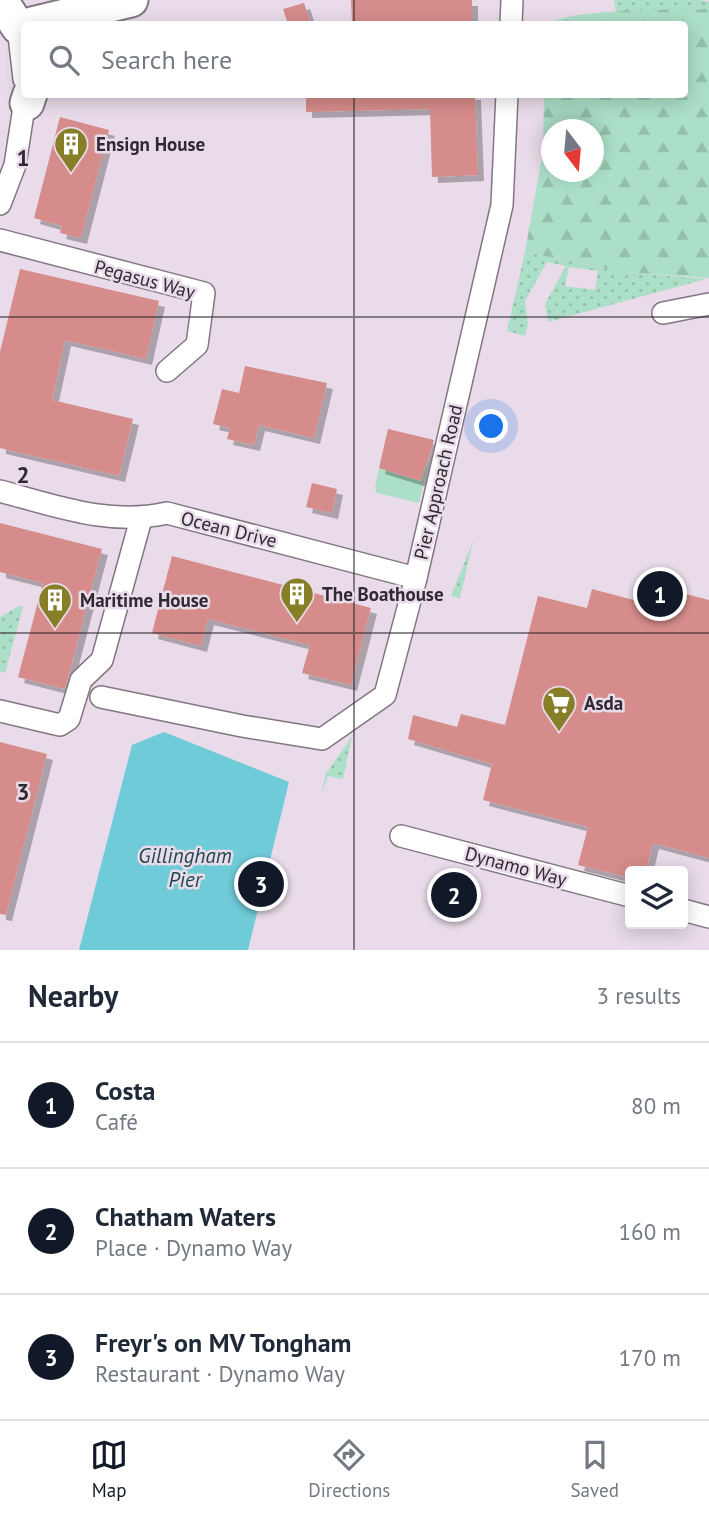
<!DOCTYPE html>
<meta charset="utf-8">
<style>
body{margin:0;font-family:"PT Sans",sans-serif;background:#f2f2f3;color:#1f2937}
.controls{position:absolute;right:21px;bottom:21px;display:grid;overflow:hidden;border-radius:7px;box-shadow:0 4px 18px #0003}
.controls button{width:63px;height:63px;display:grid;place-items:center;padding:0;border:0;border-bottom:2px solid #e0e1e3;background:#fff;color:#1f2937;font:35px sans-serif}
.compass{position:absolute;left:541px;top:119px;width:63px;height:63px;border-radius:50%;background:#fff;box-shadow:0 4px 18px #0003;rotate:164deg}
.you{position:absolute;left:492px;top:427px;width:24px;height:24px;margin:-18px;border:5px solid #fff;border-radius:50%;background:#1a73e8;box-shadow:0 0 0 10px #1a73e833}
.badge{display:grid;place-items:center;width:46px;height:46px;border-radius:50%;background:#111827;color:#fff;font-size:23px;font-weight:700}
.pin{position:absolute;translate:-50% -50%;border:4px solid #fff;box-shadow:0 2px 7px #0006}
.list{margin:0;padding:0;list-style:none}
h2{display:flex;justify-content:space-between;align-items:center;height:91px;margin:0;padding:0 28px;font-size:30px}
h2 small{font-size:23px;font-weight:400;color:#747a83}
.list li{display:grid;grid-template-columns:46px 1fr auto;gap:21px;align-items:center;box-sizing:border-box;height:126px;padding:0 28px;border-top:2px solid #e0e1e3}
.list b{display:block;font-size:26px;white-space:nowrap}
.list p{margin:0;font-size:23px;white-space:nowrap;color:#747a83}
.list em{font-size:23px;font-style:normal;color:#747a83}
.icon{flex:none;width:38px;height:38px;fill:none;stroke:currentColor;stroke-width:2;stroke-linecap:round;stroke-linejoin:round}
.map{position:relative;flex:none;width:709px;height:950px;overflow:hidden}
.search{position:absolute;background:#fff;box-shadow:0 4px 18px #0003;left:21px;right:21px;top:21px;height:77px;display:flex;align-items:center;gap:18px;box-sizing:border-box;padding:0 24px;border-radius:7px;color:#747a83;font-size:26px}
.sheet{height:469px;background:#fff}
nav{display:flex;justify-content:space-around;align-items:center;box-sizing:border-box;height:98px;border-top:2px solid #e0e1e3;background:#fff;font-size:19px;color:#747a83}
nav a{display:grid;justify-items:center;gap:4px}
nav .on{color:#111827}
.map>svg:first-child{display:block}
.grass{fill:url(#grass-dots);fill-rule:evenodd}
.forest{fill:url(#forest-firs);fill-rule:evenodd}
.green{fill:#acdfc7}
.water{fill:#6fcbd7}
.building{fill:#d58c8a;filter:url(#shadow)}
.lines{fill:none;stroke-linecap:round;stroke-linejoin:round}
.street-casing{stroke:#827682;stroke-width:24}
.primary-casing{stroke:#827682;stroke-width:37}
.street{stroke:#fff;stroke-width:21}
.primary{stroke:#fff;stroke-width:33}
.grid{fill:none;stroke:#302a30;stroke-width:2;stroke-opacity:0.55}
.labels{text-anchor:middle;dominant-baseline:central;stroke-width:5;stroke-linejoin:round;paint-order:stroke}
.poi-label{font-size:19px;font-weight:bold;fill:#302a30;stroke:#e9dbe9;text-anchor:start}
.street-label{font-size:19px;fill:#302a30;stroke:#e9dbe9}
.water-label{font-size:21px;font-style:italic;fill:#1e484e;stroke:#e9dbe9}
.grid-label{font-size:23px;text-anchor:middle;font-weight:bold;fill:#302a30;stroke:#e9dbe9;stroke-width:5;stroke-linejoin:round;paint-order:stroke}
</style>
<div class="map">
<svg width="709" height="950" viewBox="0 0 709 950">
<defs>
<pattern id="grass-dots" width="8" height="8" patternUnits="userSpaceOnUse" patternTransform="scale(1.75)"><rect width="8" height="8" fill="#acdfc7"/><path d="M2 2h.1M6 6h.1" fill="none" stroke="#94c0ab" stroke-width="1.8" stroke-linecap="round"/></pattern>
<pattern id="forest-firs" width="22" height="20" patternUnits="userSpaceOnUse" patternTransform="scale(1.75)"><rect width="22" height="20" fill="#acdfc7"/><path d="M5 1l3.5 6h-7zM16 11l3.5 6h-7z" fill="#94c0ab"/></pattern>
<filter id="shadow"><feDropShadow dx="6" dy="6" stdDeviation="0" flood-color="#0004"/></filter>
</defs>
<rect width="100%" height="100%" fill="#e9dbe9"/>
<g class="grass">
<path d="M 614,0 L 702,0 L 709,2 L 709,9 L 616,13 Z"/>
<path d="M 525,252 L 625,272 L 706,279 L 548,322 L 545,304 L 566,266 L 547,262 L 525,301 L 528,325 L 525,336 L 507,331 ZM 569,267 L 598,271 L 595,290 L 565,286 Z"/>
<path d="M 473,541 L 460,598 L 451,596 Z"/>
<path d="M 19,606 L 23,607 L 5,673 L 0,671 L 0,617 Z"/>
<path d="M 355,732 L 351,741 L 343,779 L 328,776 L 321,794 L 326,774 Z"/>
</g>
<path class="forest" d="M 709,9 L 709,278 L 625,272 L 525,252 L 543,151 L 544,95 L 684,94 L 684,24 L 548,24 C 574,8 674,10 709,9 ZM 552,130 L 594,130 L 594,172 L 552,172 Z"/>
<path class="green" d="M 425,465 L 428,466 L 419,503 L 377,493 L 375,488 L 379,468 L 420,481 Z"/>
<path class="water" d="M 164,732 L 289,782 L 248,950 L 79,950 L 132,745 Z"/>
<g class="building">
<path d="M 351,0 L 472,0 L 472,24 L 352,24 Z"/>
<path d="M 304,3 L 311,24 L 288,24 L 283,9 Z"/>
<path d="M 306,94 L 475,94 L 478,175 L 432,177 L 430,109 L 306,112 Z"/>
<path d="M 60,117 L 109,130 L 81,238 L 60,233 L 62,226 L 34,218 Z"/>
<path d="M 20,269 L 159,301 L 146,359 L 65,340 L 52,400 L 133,419 L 119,476 L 0,448 L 0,352 Z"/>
<path d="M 245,366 L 327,383 L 314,438 L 259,425 L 254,445 L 227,439 L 230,428 L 213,424 L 222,389 L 239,393 Z"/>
<path d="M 388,429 L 434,440 L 421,481 L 379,468 Z"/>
<path d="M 312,483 L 337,489 L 332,513 L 306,507 Z"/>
<path d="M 0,523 L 102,549 L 65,689 L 18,677 L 43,583 L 0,572 Z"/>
<path d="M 172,556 L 371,608 L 351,685 L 302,673 L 310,645 L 208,619 L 201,646 L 152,633 Z"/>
<path d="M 650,585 L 709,600 L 709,858 L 653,843 L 646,871 L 630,871 L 630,878 L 578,865 L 588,827 L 483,800 L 492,764 L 408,739 L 413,715 L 457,727 L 461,714 L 505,725 L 538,596 L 587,608 L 592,589 L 645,603 Z"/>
<path d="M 0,742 L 47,754 L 6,915 L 0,914 Z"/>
</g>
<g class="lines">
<g class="street-casing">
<g id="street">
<path d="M 511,24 L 512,0"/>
<path d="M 18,27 L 24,79"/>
<path d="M 0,204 L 15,165 L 26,94"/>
<path d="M 0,240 L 204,293 L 197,345 L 167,371"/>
<path d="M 663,313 L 709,304"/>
<path d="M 0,491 C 56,506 109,526 167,513 L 416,578"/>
<path d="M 101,697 L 242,726 L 322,739 L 385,695 L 416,578 L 502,205 L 507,94"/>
<path d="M 0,711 L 60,725 L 69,719 L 81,680 L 102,660 L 141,519"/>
<path d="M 401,836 L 630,896"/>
<path d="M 683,910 L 709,917"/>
</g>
</g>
<g class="primary-casing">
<g id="primary">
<path d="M 1,0 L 18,27"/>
<path d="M 32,24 L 131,0"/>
<path d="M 27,103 L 30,94"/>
</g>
</g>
<use href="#street" class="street"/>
<use href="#primary" class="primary"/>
</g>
<path class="grid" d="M 354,0 L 354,24M 354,94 L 354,950M 0,317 L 709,317M 0,633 L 709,633"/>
<defs>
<g id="building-pin" transform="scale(1.75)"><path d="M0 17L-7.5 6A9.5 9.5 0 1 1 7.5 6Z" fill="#877f27" stroke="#e9dbe9"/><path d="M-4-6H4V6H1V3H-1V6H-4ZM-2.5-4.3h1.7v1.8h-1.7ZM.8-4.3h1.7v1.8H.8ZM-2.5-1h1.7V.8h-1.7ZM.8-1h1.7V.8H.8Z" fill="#fff"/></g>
<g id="supermarket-pin" transform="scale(1.75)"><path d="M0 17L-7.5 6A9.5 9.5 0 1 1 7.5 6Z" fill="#877f27" stroke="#e9dbe9"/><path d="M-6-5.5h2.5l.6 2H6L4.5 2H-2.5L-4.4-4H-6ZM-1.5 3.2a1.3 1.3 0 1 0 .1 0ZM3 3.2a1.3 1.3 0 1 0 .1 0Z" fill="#fff"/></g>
</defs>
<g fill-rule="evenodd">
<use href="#building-pin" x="71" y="144"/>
<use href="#building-pin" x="297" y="594"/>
<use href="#building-pin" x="55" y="600"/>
<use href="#supermarket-pin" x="559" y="703"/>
</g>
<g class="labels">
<g class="poi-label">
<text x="96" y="144">Ensign House</text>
<text x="322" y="594">The Boathouse</text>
<text x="80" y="600">Maritime House</text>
<text x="584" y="703">Asda</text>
</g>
<g class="street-label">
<text transform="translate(145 279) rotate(15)">Pegasus Way</text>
<text transform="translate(438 482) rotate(-77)">Pier Approach Road</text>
<text transform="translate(229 529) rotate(14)">Ocean Drive</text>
<text transform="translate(516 866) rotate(15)">Dynamo Way</text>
</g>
<g class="water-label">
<text x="185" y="855">Gillingham<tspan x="185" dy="24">Pier</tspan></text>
</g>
</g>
<g class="grid-label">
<text x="23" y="166">1</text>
<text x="23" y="483">2</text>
<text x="23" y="800">3</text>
</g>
</svg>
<div class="controls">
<button><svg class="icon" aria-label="layers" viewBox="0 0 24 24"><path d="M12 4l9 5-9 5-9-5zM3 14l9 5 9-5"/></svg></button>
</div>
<svg class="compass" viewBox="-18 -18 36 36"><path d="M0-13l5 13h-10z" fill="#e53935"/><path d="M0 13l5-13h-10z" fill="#747a83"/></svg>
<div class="you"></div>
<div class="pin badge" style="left:660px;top:594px">1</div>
<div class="pin badge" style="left:454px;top:895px">2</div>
<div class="pin badge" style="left:261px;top:884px">3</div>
<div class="search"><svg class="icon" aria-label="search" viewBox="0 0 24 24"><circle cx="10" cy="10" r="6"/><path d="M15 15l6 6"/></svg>Search here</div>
</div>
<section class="sheet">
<h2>Nearby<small>3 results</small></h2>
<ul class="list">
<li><span class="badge">1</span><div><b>Costa</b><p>Café</p></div><em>80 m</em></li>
<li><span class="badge">2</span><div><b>Chatham Waters</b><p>Place · Dynamo Way</p></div><em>160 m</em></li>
<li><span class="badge">3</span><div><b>Freyr's on MV Tongham</b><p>Restaurant · Dynamo Way</p></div><em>170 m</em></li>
</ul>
</section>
<nav>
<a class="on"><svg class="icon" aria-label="map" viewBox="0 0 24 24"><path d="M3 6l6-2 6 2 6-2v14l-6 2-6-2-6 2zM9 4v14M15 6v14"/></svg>Map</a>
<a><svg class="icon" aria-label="directions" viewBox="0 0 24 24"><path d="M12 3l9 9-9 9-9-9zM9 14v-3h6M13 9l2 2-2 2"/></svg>Directions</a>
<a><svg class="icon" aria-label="saved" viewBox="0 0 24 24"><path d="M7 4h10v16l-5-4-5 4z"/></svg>Saved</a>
</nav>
